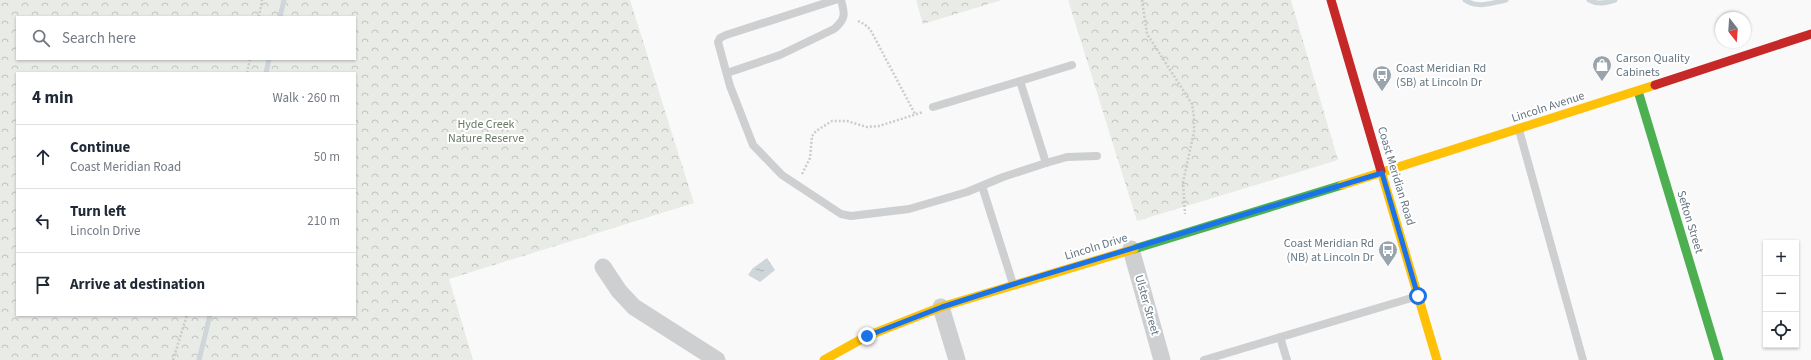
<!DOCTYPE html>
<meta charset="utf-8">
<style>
body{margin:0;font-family:"Source Sans 3",sans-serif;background:#f6f6f7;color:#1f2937}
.controls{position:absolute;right:12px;bottom:12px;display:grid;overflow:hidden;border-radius:0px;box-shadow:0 1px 3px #0004}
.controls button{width:36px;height:36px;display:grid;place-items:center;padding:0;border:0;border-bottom:1px solid #e0e1e3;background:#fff;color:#1f2937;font:20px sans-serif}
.compass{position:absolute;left:1715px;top:12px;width:36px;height:36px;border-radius:50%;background:#fff;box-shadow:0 1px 3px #0004;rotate:163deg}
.stop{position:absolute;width:12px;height:12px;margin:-9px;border:3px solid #1a73e8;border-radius:50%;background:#fff}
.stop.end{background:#1a73e8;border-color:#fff;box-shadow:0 1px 4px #0008}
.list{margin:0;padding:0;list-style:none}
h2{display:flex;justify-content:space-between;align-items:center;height:52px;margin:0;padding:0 16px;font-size:17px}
h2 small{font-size:13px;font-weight:400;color:#747a83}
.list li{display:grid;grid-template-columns:26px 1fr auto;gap:12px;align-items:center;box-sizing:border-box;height:64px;padding:0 16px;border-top:1px solid #e0e1e3}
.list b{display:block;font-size:15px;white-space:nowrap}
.list p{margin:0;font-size:13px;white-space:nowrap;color:#747a83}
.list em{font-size:13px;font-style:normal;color:#747a83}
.icon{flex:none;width:22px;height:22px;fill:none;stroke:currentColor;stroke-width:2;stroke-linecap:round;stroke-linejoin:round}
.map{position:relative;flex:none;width:1811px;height:360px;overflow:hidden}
.search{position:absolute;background:#fff;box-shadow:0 1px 3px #0004;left:16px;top:16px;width:340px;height:44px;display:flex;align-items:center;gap:10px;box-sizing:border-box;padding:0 14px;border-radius:0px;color:#747a83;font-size:15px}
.panel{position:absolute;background:#fff;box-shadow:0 1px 3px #0004;left:16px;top:72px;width:340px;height:244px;border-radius:0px}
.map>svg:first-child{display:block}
.park{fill:url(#park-crowns);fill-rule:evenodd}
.water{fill:url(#water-ripples)}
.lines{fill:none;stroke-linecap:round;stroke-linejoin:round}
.stream{stroke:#ced6d9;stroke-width:5}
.path{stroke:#cbcccd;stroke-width:2.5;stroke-dasharray:2 2;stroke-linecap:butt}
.lane{stroke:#cecfd0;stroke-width:8}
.street{stroke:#cecfd0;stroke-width:17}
.fast{stroke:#4caf50;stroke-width:9}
.slow{stroke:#ffc107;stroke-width:9}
.jam{stroke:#c62828;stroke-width:9}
.route{stroke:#1a73e8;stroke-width:5}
.labels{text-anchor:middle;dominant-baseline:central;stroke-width:4;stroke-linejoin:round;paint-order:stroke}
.poi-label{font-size:12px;fill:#657683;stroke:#fff;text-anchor:start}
.street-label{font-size:12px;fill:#657683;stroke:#fff}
.park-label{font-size:12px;fill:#687a64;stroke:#fff}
</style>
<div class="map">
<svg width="1811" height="360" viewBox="0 0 1811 360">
<defs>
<pattern id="park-crowns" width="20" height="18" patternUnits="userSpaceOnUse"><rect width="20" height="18" fill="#e8ebe6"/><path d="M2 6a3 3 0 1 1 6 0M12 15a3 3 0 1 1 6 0" fill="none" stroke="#c0c3c0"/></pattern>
<pattern id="water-ripples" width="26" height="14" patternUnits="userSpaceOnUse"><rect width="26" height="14" fill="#ced6d9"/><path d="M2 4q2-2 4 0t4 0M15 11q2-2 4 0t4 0" fill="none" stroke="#abb2b5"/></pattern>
</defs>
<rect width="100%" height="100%" fill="#f9f9f9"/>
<g class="park">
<path d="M 0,0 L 630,0 L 694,203 L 449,279 L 473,360 L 0,360 ZM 17,17 L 355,17 L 355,59 L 17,59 ZM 17,73 L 355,73 L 355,315 L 17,315 Z"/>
<path d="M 916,0 L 1002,0 L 923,24 Z"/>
<path d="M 1068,0 L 1291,0 L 1338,160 L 1137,221 Z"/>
</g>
<path class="water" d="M 767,258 L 775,270 L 760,282 L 748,275 L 753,268 Z"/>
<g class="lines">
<g class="stream">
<path d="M 1465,0 C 1478,9 1492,3 1506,0"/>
<path d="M 1589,0 C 1598,5 1605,3 1615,0"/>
<path d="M 280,17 L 284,0"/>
<path d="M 266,73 L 269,59"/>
<path d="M 199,360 L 210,315"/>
</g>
<g class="path">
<path d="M 1142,0 L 1147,34 L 1192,104 L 1194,117 L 1194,132 L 1183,182 L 1185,214"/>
<path d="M 259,17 L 262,0"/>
<path d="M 858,21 L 864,24 L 870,29 L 915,114"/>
<path d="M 247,73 L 250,59"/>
<path d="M 802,174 L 810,158 L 812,136 L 816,131 L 832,121 L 847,121 L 867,127 L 879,126 L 923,112"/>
<path d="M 173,360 L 187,315"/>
</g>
<g class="lane">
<path d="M 835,0 L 726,35 L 720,38 L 718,42 L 730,86 L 753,145 L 782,175 L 841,214 L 851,216 L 909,209 L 967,192 L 1003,177 L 1046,163 L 1020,81 L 933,107"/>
<path d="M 727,73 L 780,55 L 834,29 C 846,19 845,14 841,0"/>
<path d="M 1020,81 L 1072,65"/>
<path d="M 1519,130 L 1583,360"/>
<path d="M 1046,163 L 1067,157 L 1097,156"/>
<path d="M 982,186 L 1013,284"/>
<path d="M 1280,337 L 1287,360"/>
<path d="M 1204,360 L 1418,296"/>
</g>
<g class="street">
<path d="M 1131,249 L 1162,360"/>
<path d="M 603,267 L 619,291 L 634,307 L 717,360"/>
<path d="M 941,307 L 957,360"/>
</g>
<g class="fast">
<path d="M 1638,91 L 1719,360"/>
<path d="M 1134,249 L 1342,185"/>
</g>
<g class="slow">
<path d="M 1381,171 L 1437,360"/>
<path d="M 1342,185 L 1655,85"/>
<path d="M 824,360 L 867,336 L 941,307 L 1134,249"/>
</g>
<g class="jam">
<path d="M 1331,0 L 1381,171"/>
<path d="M 1655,85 L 1811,34"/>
</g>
</g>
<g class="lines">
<path class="route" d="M 867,336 L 942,307 L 1014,284 L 1382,173 L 1418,296"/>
</g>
<defs>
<g id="shop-pin" transform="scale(1)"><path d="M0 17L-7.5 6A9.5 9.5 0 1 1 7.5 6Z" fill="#99a4ac" stroke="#fff"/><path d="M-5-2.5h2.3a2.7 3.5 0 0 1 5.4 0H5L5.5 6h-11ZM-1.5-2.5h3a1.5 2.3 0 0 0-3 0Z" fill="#fff"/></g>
<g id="bus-pin" transform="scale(1)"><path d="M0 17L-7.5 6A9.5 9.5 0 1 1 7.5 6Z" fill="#99a4ac" stroke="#fff"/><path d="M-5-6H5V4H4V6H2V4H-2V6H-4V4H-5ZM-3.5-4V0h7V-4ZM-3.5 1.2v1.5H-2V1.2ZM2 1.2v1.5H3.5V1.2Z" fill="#fff"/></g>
</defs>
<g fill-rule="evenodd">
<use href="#shop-pin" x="1602" y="65"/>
<use href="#bus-pin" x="1382" y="75"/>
<use href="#bus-pin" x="1388" y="250"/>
</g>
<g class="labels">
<g class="poi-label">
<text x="1616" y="58">Carson Quality<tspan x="1616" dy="14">Cabinets</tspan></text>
<text x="1396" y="68">Coast Meridian Rd<tspan x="1396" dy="14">(SB) at Lincoln Dr</tspan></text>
<text x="1374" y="243" text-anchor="end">Coast Meridian Rd<tspan x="1374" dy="14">(NB) at Lincoln Dr</tspan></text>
</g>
<g class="street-label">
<text transform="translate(1548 107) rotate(-18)">Lincoln Avenue</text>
<text transform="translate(1396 176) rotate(73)">Coast Meridian Road</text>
<text transform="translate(1690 222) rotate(73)">Sefton Street</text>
<text transform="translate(1096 247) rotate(-17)">Lincoln Drive</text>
<text transform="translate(1147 305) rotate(74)">Ulster Street</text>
</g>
<g class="park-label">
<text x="486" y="124">Hyde Creek<tspan x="486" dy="14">Nature Reserve</tspan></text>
</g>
</g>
</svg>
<div class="controls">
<button>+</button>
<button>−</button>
<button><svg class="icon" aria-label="locate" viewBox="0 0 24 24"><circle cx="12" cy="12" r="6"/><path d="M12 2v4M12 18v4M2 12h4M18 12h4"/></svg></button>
</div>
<svg class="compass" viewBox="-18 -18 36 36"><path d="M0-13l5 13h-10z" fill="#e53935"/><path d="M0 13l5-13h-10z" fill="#747a83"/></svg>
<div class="stop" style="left:1418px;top:296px"></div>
<div class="stop end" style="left:867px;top:336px"></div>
<div class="search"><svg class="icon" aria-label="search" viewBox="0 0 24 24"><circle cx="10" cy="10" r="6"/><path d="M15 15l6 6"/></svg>Search here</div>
<section class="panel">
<h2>4 min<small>Walk · 260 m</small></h2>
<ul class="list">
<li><svg class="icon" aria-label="ahead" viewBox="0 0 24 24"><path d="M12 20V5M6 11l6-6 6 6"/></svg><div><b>Continue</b><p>Coast Meridian Road</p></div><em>50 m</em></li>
<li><svg class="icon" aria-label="left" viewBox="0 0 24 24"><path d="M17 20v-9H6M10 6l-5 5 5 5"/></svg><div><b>Turn left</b><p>Lincoln Drive</p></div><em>210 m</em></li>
<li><svg class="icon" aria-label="arrive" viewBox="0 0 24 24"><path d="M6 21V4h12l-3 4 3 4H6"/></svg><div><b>Arrive at destination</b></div></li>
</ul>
</section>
</div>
